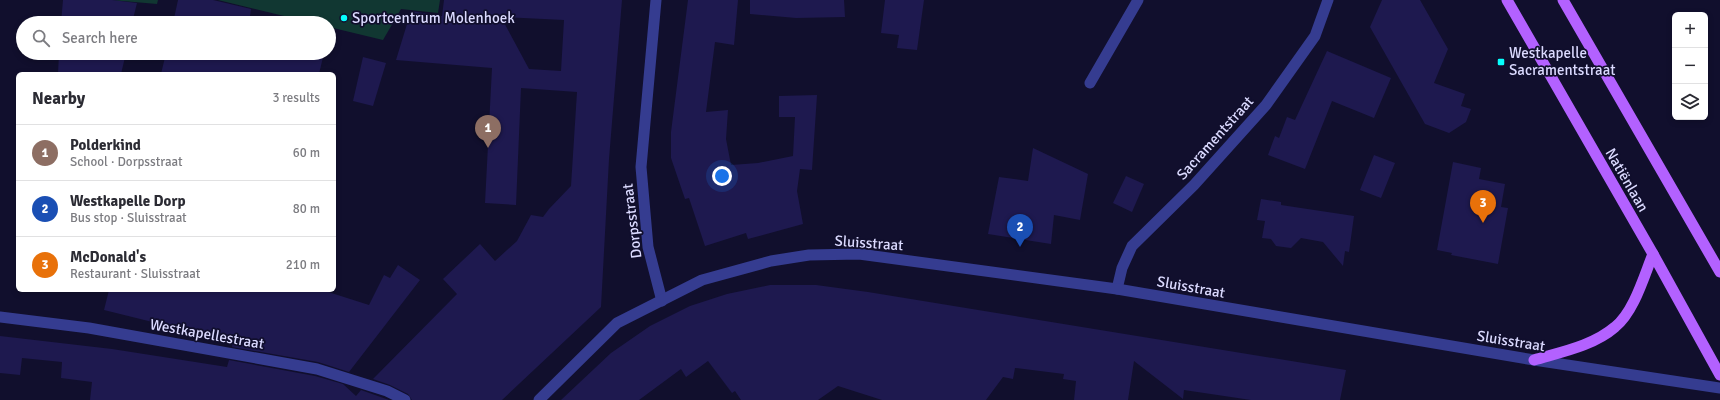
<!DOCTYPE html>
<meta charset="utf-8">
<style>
body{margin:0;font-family:Signika,sans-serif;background:#f7f7f7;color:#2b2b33}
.controls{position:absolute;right:12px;top:12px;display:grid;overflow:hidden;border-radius:6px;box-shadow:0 2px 6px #0003}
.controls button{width:36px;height:36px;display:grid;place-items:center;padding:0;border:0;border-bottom:1px solid #e1e1e2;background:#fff;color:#2b2b33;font:20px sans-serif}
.you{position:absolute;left:722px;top:176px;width:14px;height:14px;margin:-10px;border:3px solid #fff;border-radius:50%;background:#1a73e8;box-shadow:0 0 0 6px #1a73e833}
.badge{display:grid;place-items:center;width:26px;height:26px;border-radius:50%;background:#1a8a8e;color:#fff;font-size:13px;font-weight:700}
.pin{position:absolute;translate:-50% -33px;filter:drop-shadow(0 1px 2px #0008)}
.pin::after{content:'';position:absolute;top:21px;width:14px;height:12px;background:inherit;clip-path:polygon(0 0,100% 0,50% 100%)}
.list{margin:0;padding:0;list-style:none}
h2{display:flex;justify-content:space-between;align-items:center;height:52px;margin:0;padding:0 16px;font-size:17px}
h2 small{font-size:13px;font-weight:400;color:#7c7c81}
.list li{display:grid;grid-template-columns:26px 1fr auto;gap:12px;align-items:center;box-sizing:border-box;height:56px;padding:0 16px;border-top:1px solid #e1e1e2}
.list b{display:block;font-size:15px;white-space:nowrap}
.list p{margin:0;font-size:13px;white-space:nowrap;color:#7c7c81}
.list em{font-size:13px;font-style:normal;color:#7c7c81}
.icon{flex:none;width:22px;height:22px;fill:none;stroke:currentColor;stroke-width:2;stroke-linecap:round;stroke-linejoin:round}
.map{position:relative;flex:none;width:1720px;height:400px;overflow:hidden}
.search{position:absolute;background:#fff;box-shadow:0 2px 6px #0003;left:16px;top:16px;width:320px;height:44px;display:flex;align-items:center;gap:10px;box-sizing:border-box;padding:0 14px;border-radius:22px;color:#7c7c81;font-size:15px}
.panel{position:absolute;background:#fff;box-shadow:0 2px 6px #0003;left:16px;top:72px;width:320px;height:220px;border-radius:6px}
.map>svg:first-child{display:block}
.green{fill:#113732}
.building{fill:#1e194f;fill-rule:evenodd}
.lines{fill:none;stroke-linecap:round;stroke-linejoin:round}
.minor{stroke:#353c90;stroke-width:11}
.tertiary{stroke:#353c90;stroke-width:11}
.primary{stroke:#b361ff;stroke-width:11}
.poi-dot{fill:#06fffd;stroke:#110f2d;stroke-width:1.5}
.labels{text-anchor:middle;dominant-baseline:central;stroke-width:3.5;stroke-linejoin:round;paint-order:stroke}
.poi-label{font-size:15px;fill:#dbdaff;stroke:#110f2d;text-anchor:start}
.street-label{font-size:15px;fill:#dbdaff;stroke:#110f2d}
</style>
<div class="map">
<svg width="1720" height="400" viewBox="0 0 1720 400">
<rect width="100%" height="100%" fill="#110f2d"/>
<g class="green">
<path d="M 111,0 L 158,0 L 157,4 Z"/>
<path d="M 218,0 L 440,0 L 438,13 L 401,9 L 383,40 L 329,27 L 329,23 L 313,23 Z"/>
</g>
<g class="building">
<path d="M 63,0 L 112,0 L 137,3 L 132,23 L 61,23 Z"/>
<path d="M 178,0 L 213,0 L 251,9 L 249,23 L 173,23 Z"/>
<path d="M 444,0 L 622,0 L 609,159 L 601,307 L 502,400 L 412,400 L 408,394 L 390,385 L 373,379 L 457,294 L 443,279 L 480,244 L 495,261 L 517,241 L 531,215 L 543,217 L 549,209 L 571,186 L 577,92 L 521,88 L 516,205 L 485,203 L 492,68 L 396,60 L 411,11 L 442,16 ZM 501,17 L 564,20 L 561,71 L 529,69 Z"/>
<path d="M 688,0 L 738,0 L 734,45 L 715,42 L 706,112 L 728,110 L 726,139 L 731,165 L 758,163 L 793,156 L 795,117 L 779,117 L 779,96 L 817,95 L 812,170 L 800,169 L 797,191 L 803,224 L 748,239 L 746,233 L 705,246 L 689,198 L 685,199 L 671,158 L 671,132 Z"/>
<path d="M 750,0 L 844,0 L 845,17 L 796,18 L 750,14 Z"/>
<path d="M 885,0 L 924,0 L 917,50 L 897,48 L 899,35 L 881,33 Z"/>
<path d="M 1382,0 L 1420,0 L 1448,49 L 1434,83 L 1465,94 L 1461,106 L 1471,109 L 1466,122 L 1449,133 L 1425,124 L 1370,27 Z"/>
<path d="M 1327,51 L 1391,78 L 1374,118 L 1332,101 L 1305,169 L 1268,155 L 1275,136 L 1279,138 L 1287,117 L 1295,120 Z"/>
<path d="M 59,53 L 126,53 L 121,74 L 58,74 Z"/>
<path d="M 166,53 L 324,53 L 319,74 L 161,74 Z"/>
<path d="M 363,57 L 386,63 L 373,106 L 353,101 Z"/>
<path d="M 1033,148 L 1088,174 L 1080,220 L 1054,215 L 1051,244 L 988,234 L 999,177 L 1028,181 Z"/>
<path d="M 1374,155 L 1395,163 L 1381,198 L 1360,190 Z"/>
<path d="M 1453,162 L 1481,168 L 1479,179 L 1505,184 L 1501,207 L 1508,208 L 1498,264 L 1451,255 L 1452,253 L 1437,250 Z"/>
<path d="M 1126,176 L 1144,184 L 1132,212 L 1113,203 Z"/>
<path d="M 1261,199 L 1281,202 L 1281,205 L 1354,216 L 1349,252 L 1345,251 L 1343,266 L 1323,242 L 1301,238 L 1291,248 L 1276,246 L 1271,239 L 1262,238 L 1265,221 L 1257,220 Z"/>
<path d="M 398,265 L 420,280 L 349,372 L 318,362 L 232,347 L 233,342 L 104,310 L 109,290 L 322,290 L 369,305 L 384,275 L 390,278 Z"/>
<path d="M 770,285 L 816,285 L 868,292 L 1346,370 L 1340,400 L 1251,400 L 1184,390 L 1183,399 L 1134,361 L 1128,400 L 1074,400 L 1076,381 L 1063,379 L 1064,374 L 1015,368 L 1013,379 L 1003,377 L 986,400 L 882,400 L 838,386 L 818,400 L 741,400 L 735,391 L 732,393 L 708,361 L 686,377 L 681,369 L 639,400 L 561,400 L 611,353 L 650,326 L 690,306 L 727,294 Z"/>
<path d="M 0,336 L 112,349 L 227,367 L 229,360 L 315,376 L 343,384 L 356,396 L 361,390 L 389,400 L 90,400 L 92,382 L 61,378 L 62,362 L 22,358 L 20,375 L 0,373 Z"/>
</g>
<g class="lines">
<g class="minor">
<path d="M 1090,83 L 1138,0"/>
<path d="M 1117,289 L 1122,268 L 1132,246 L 1194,185 L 1266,105 L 1315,36 L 1328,0"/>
<path d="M 0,317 L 89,328 L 317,369 L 387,391 L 405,400"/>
</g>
<g class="tertiary">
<path d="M 656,0 L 641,167 L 648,247 L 662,301"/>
<path d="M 539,400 L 617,323 L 702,280 L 771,261 L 809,255 L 859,254 L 1117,289 L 1534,360 L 1720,388"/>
</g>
<g class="primary">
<path d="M 1507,0 L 1653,254 L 1720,375"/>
<path d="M 1563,0 L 1720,272"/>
<path d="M 1534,360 C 1561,352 1593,346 1615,327 C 1634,312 1644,276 1653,254"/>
</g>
</g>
<g class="poi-dot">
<circle cx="344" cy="18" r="4"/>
<rect x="1497" y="58" width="8" height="8" rx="2"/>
</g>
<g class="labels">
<g class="poi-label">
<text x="352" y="18">Sportcentrum Molenhoek</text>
<text x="1509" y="53">Westkapelle<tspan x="1509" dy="17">Sacramentstraat</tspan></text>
</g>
<g class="street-label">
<text transform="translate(1215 138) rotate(-48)">Sacramentstraat</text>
<text transform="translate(1627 180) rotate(60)">Natiënlaan</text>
<text transform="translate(632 221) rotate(-97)">Dorpsstraat</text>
<text transform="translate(869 243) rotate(4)">Sluisstraat</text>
<text transform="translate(1191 287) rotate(10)">Sluisstraat</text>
<text transform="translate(207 334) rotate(10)">Westkapellestraat</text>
<text transform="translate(1511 341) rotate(9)">Sluisstraat</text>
</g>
</g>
</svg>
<div class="controls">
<button>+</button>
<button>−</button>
<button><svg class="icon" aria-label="layers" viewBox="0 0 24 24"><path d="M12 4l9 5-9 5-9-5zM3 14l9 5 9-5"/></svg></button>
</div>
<div class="you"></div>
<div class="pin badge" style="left:488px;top:148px;background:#8d6e63">1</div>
<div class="pin badge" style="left:1020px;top:247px;background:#1a4fb4">2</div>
<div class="pin badge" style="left:1483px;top:223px;background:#e8710a">3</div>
<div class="search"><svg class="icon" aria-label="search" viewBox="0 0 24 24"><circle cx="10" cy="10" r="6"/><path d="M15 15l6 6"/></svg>Search here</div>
<section class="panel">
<h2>Nearby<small>3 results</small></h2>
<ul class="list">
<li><span class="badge" style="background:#8d6e63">1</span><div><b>Polderkind</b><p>School · Dorpsstraat</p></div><em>60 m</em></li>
<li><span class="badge" style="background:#1a4fb4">2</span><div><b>Westkapelle Dorp</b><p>Bus stop · Sluisstraat</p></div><em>80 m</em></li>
<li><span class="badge" style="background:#e8710a">3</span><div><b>McDonald's</b><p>Restaurant · Sluisstraat</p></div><em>210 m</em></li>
</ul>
</section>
</div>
